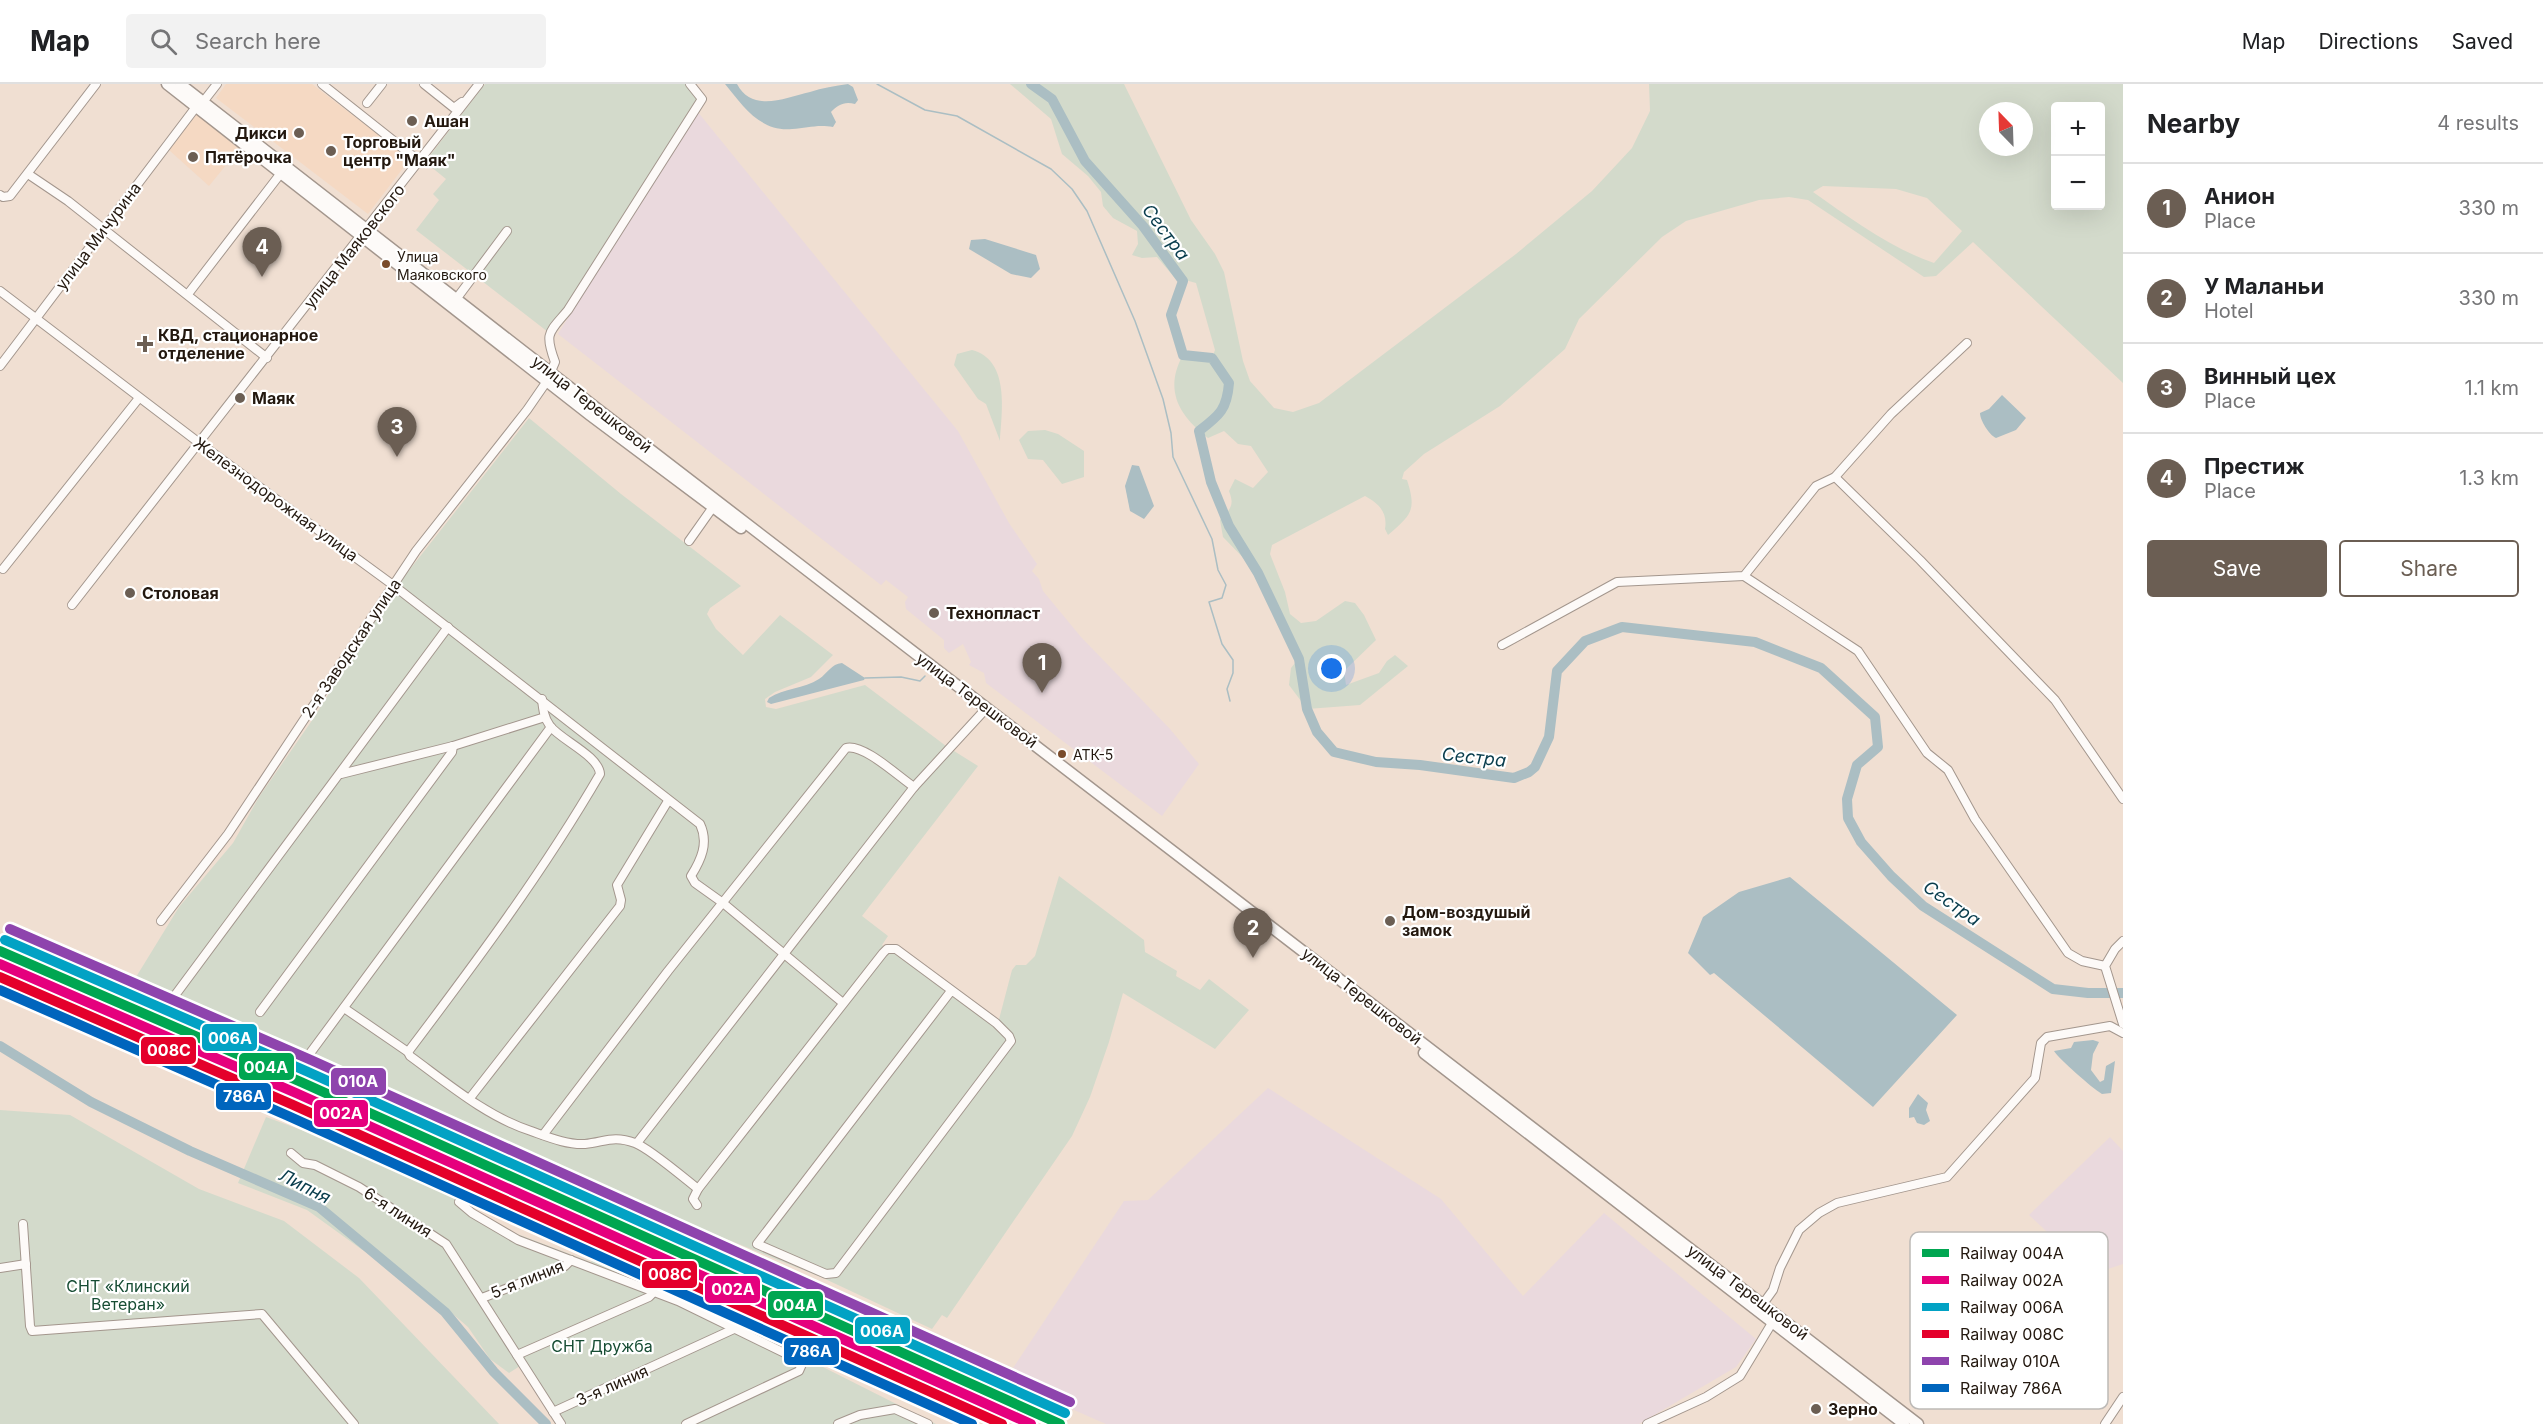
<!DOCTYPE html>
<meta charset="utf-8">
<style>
body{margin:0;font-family:Inter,sans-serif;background:#f2f2f2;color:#202124}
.controls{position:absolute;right:18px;top:18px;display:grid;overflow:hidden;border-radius:6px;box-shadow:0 6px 24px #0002}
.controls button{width:54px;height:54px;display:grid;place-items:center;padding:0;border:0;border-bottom:2px solid #e0e0e0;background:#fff;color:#202124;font:30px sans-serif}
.compass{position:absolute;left:1979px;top:18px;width:54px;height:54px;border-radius:50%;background:#fff;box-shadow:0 6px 24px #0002;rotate:337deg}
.you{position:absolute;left:1332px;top:585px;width:21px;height:21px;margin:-15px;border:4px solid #fff;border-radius:50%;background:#1a73e8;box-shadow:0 0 0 9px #1a73e833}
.badge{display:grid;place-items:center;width:39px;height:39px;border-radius:50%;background:#6b5e53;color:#fff;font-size:20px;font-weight:700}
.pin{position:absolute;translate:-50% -50px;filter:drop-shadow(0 2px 3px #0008)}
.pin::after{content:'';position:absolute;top:32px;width:21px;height:18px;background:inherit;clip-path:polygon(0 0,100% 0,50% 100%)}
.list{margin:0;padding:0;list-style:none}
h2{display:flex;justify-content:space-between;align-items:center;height:78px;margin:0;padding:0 24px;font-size:26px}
h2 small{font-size:20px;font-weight:400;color:#757577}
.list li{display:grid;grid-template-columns:39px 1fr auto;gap:18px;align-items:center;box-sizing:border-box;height:90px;padding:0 24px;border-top:2px solid #e0e0e0}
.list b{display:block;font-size:22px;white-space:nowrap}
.list p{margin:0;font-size:20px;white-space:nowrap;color:#757577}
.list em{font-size:20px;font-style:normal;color:#757577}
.actions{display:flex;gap:12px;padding:18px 24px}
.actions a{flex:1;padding:14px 0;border:2px solid #6b5e53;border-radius:6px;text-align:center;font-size:21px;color:#6b5e53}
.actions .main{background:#6b5e53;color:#fff}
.icon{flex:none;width:33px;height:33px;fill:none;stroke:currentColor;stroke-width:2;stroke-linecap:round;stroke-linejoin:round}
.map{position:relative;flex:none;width:2123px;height:1340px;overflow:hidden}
header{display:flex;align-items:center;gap:36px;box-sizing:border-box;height:84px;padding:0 30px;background:#fff;border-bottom:2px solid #e0e0e0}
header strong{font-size:28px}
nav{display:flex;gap:33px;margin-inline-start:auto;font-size:21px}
.search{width:420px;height:54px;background:#f2f2f2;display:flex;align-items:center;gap:15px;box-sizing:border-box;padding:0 21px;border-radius:6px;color:#757577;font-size:22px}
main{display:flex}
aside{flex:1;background:#fff}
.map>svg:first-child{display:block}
.built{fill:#f5d9c3}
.industrial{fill:#ead9dd}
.green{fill:#d3dacb;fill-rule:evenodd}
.water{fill:#abbec3}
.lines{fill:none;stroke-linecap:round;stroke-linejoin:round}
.stream{stroke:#abbec3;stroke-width:1.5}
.river{stroke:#abbec3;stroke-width:10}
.minor-casing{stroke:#a3968d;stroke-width:10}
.highway-casing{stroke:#a3968d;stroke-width:13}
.minor{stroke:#fdfaf8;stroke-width:8}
.highway{stroke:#fdfaf8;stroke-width:10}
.rail-1-casing{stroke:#fff;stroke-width:15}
.rail-2-casing{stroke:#fff;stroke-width:15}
.rail-3-casing{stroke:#fff;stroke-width:15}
.rail-4-casing{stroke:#fff;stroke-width:15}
.rail-5-casing{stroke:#fff;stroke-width:15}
.rail-6-casing{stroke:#fff;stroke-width:15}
.rail-1{stroke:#00a651;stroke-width:10}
.rail-2{stroke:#e5007d;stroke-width:10}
.rail-3{stroke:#02a2c4;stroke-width:10}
.rail-4{stroke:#e4002b;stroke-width:10}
.rail-5{stroke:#8e44ad;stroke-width:10}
.rail-6{stroke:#0065bd;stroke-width:10}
.poi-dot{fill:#6b5e53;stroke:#fff;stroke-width:2}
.bus-dot{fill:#7a4b2a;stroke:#fff;stroke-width:2}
.labels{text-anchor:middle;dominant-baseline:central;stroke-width:4.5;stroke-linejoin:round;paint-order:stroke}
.bus-label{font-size:14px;fill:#23180f;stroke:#fff;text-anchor:start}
.poi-label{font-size:16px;font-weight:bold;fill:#23180f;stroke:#fff;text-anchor:start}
.street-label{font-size:16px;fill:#23180f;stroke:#fff}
.park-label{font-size:16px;fill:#174d34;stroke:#fff}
.water-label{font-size:18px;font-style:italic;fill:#083c4c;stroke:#fff}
.key{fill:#fff;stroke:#bdbab7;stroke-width:1.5}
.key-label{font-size:16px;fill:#23180f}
.line-badge{stroke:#fff;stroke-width:2}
.badge-label{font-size:16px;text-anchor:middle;font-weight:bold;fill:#fff}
</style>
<header>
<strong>Map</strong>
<div class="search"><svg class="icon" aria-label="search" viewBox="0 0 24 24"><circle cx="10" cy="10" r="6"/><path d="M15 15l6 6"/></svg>Search here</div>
<nav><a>Map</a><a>Directions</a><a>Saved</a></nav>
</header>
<main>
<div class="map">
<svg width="2123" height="1340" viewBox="0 0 2123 1340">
<rect width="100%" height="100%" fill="#f0dfd2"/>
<g class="built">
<path d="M 226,0 L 312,0 L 410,75 L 368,130 L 216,14 Z"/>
<path d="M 197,30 L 239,65 L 209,102 L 169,66 Z"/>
</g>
<g class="industrial">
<path d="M 697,27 L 958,347 L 1009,439 L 1037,480 L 1032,487 L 1039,495 L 1043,507 L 1081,553 L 1170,645 L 1199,680 L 1162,732 L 986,599 L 984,589 L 969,581 L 971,578 L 963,560 L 949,569 L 944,564 L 944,556 L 906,525 L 905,518 L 908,513 L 886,496 L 881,501 L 558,250 Z"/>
<path d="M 1268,1004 L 1441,1115 L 1523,1212 L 1604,1129 L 1756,1255 L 1736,1283 L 1639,1340 L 1106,1340 L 1005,1296 L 1124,1117 L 1148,1116 Z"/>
<path d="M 2110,1053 L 2123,1067 L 2123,1180 L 2105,1186 L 2061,1161 L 2029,1131 Z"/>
</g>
<g class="green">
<path d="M 485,0 L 687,0 L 698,14 L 572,215 L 548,248 L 416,146 L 439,116 L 433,110 L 446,95 L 425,78 Z"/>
<path d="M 1010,0 L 1124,0 L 1191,136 L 1215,170 L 1224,188 L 1243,277 L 1250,297 L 1274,324 L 1293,328 L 1319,319 L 1516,170 L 1592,107 L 1632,64 L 1650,27 L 1649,0 L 2123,0 L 2123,299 L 1973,158 L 1936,192 L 1924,193 L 1808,116 L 1789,113 L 1759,116 L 1686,137 L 1662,153 L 1579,235 L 1565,265 L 1500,322 L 1424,370 L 1404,388 L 1402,395 L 1407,396 C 1417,427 1411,431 1388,451 L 1385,445 C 1388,428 1378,419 1365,412 L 1272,461 L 1270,470 L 1285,508 L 1290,530 L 1301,539 L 1316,537 L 1345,517 L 1355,519 L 1364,531 L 1376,556 L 1344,587 L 1346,601 L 1379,589 L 1387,577 L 1395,571 L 1408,582 L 1360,621 L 1307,625 L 1289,601 L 1291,584 L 1299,574 L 1258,489 L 1223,453 L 1220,436 C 1230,425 1235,422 1229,407 L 1235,395 L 1253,404 L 1268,388 L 1251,362 L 1238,360 L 1224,347 L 1208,354 C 1178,331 1164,305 1183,271 L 1212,274 L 1215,266 L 1196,199 L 1174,193 L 1157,173 L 1142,174 L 1132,171 L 1138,160 L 1137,147 L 1113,134 L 1103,122 L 1101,108 L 1088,92 L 1062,70 L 1051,35 ZM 2056,22 L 2100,22 L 2100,122 L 2056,122 ZM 1988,27 L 2024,27 L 2024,63 L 1988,63 ZM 1823,102 L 1896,105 L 1927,114 L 1962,147 L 1934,179 C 1890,164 1850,134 1813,108 Z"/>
<path d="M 972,266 C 1010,276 1002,327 1000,357 L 986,320 L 978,315 L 954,281 L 957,270 Z"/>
<path d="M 529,334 L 621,410 L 741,502 L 710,524 L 707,530 L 716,545 L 743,571 L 780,531 L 833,571 L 811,593 L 775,608 L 765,615 L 766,623 L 776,625 L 865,601 L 946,662 L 978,682 L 862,832 L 888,852 L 882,861 L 997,943 L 1012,886 L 1016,881 L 1026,881 L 1035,872 L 1059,792 L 1144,856 L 1145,868 L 1177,887 L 1176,892 L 1200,906 L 1209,895 L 1249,926 L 1215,965 L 1123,909 L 1109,958 L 1090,1013 L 1072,1052 L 947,1234 L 942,1231 L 932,1245 L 823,1194 L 704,1146 L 454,1052 L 399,1025 L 304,973 L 133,898 L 179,823 L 233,759 L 259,713 L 313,635 L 392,508 Z"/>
<path d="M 1045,346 L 1058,350 L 1084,367 L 1084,393 L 1062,400 L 1043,376 L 1028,375 L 1019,356 L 1028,347 Z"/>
<path d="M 0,1026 L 70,1031 L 199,1105 L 284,1137 L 359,1194 L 499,1340 L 0,1340 Z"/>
<path d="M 266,1033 L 345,1062 L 374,1065 L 512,1148 L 591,1178 L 596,1171 L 649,1193 L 652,1201 L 712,1227 L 936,1340 L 558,1340 L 520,1282 L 509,1289 L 490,1275 L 468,1243 L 417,1199 L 361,1165 L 307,1126 L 238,1099 Z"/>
</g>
<g class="water">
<path d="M 725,0 L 737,0 C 752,29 785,14 810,8 C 822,4 835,2 848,0 L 853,3 L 858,16 L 855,20 C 844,17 838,21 831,28 L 836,38 L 833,43 C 818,40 807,44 792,45 C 760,48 743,22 725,0 Z"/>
<path d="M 985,155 L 1036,171 L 1040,185 L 1031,194 L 1011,190 L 969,165 L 971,156 Z"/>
<path d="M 2002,311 L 2026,334 L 2016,346 L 1996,354 C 1989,351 1980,336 1980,329 L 1989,325 Z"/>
<path d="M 1132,381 L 1139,382 L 1154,422 L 1144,435 L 1130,427 L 1125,402 Z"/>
<path d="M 842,579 L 865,594 L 864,596 L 771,620 L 767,618 L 769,614 C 784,604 804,605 819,595 C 828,589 831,580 842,579 Z"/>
<path d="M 1790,793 L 1957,931 L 1873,1023 L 1714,889 L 1710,891 L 1688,869 L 1703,833 L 1739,808 Z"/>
<path d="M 2093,956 L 2099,958 L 2093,970 L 2091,986 L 2100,998 L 2104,996 L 2106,982 L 2115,977 L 2111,1009 L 2102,1010 C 2092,1004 2059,975 2054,967 L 2071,964 L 2074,958 Z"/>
<path d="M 1918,1010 L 1928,1019 L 1926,1026 L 1930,1037 L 1924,1041 L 1917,1039 L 1914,1033 L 1909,1034 L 1909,1024 Z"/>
</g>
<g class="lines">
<g class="stream">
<path d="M 877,0 L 925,26 L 957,32 L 1051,85 L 1072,105 L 1087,127 L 1135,237 L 1163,315 L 1171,349 L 1173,373 L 1212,455 L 1218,486 L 1226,501 L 1222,514 L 1209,518 L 1222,560 L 1233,576 L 1233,589 L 1227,605 L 1230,617"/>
<path d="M 865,594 L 901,593 L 920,597 L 925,592"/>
</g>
<g class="river">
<path d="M 1031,0 L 1052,15 L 1085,77 L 1143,142 L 1183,197 L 1171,231 L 1183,271 L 1212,274 L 1229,299 C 1227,325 1220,331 1199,347 L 1211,398 L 1229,442 L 1258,489 L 1299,575 L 1307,625 L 1317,648 L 1334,668 L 1376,678 L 1420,681 L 1514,694 L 1529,688 L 1535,683 L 1549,653 L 1557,587 L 1585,557 L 1622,543 L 1755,558 L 1821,584 L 1875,633 L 1878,663 L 1857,681 L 1847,715 L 1848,734 L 1861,758 L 1891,792 L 1923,822 L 2053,905 L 2088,909 L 2123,909"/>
<path d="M 0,962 L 91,1018 L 190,1067 L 319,1123 L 445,1228 L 494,1288 L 546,1340"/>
</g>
<g class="minor-casing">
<g id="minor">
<path d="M 322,0 L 419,77"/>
<path d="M 424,0 L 454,24 L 462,18"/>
<path d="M 203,18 L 217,0"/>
<path d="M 367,19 L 382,0"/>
<path d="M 28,90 L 68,117 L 267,274"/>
<path d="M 0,111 L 3,113 L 10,112 L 96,0"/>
<path d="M 0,207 L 198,358 L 393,501 L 700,740 C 709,759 701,776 691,792 L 695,799 L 723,819 L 843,919"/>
<path d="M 188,210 L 281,89"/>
<path d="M 457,214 L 507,147"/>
<path d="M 0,282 L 196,23"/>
<path d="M 1835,393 L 1891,330 L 1967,259"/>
<path d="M 689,457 L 713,423"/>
<path d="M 3,485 L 139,314"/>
<path d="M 1744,492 L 1858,567 L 1927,669 L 1948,686 L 1975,735 L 2068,869 L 2082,877 L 2105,882"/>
<path d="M 72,521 L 479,0"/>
<path d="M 1502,561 L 1617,498 L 1744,492 L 1816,402 L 1835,393 L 1920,476 L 2055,616 L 2123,715"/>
<path d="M 542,615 C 543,625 544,634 550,642 C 561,656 599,672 600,690 C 543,788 476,878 408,968 L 410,972 C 447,999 487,1033 531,1047 C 548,1053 567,1061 585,1060 C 605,1058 613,1051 635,1059 C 649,1064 684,1094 698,1105"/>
<path d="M 341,690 L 453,662 L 545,633"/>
<path d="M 161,837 L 228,750 L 416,467 L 527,326 L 547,297 L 555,278 C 544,248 549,249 568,226 L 702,15 L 690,0"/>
<path d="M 2123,857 L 2115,865 L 2105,882 L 2123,940"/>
<path d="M 173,914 L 448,543"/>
<path d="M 344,924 L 408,968"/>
<path d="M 260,928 L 452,668 L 453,662"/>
<path d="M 311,968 L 551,643"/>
<path d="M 470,1014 L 620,822 L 621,816 L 617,801 L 668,717"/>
<path d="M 543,1051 L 668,887 L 846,664 C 863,659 899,693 914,703"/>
<path d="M 637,1059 L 914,703 L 982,629"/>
<path d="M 291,1069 L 303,1079 L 315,1081 L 359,1103 L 446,1160 L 561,1340"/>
<path d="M 459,1118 L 472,1129 L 518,1156 L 678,1217 L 803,1278 L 799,1287 L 686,1340"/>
<path d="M 697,1121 L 693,1115 L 698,1105 L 883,869 L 887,865 L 896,865 L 996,939 L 1009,952 L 1011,957 L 836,1189 L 826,1190 L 757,1160 L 951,907"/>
<path d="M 23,1140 L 30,1242 L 32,1247 L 262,1230 L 354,1340"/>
<path d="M 0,1184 L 26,1180"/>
<path d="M 482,1214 L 565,1182 L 571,1176"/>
<path d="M 1760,1224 L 1773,1206 L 1780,1184 L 1799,1146 L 1819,1129 L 1837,1119 L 1947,1093 L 2035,994 L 2041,959 L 2047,953 L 2110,942 L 2123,949"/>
<path d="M 517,1271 L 649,1213 L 654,1208"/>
<path d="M 553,1328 L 736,1244"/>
<path d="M 838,1340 L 860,1331 L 895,1325 L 928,1340"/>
<path d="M 1647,1340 L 1706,1313 L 1740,1292 L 1775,1234"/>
<path d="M 2105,1340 L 2123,1313"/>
</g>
</g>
<g class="highway-casing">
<g id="highway">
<path d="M 167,0 L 590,331 L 741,444"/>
<path d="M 180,0 L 596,324 L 1918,1340"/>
<path d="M 1424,969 L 1904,1340"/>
</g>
</g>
<use href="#minor" class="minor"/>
<use href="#highway" class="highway"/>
<g class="rail-1-casing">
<path id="rail-1" d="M 0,867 L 301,998 L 1060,1340"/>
</g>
<g class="rail-2-casing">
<path id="rail-2" d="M 0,880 L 296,1009 L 1031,1340"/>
</g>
<g class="rail-3-casing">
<path id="rail-3" d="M 5,856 L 306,987 L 1065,1329"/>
</g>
<g class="rail-4-casing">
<path id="rail-4" d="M 0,893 L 291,1020 L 1002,1340"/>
</g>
<g class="rail-5-casing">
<path id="rail-5" d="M 10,845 L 311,976 L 1070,1318"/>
</g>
<g class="rail-6-casing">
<path id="rail-6" d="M 0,906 L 286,1031 L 972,1340"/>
</g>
<use href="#rail-1" class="rail-1"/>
<use href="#rail-2" class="rail-2"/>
<use href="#rail-3" class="rail-3"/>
<use href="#rail-4" class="rail-4"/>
<use href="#rail-5" class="rail-5"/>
<use href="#rail-6" class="rail-6"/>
</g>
<g class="poi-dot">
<circle cx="412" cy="37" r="6"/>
<circle cx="299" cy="49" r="6"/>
<circle cx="331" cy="67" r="6"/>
<circle cx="193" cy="73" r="6"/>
<path d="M142 251h6v6h6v6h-6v6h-6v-6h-6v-6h6z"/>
<circle cx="240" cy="314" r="6"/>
<circle cx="130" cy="509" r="6"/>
<circle cx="934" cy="529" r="6"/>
<circle cx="1390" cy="837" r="6"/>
<circle cx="1816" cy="1325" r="6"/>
</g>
<g class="bus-dot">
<circle cx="386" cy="180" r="5"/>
<circle cx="1062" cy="670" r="5"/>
</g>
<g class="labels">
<g class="bus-label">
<text x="397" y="172">Улица<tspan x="397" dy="18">Маяковского</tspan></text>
<text x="1073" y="670">АТК-5</text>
</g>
<g class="poi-label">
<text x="424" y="37">Ашан</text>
<text x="287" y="49" text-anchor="end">Дикси</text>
<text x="343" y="58">Торговый<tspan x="343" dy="18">центр "Маяк"</tspan></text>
<text x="205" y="73">Пятёрочка</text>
<text x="158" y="251">КВД, стационарное<tspan x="158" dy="18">отделение</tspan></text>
<text x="252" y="314">Маяк</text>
<text x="142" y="509">Столовая</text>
<text x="946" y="529">Технопласт</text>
<text x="1402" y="828">Дом-воздушый<tspan x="1402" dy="18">замок</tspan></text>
<text x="1828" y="1325">Зерно</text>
</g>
<g class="street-label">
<text transform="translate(98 152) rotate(-53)">улица Мичурина</text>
<text transform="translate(354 162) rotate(-52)">улица Маяковского</text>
<text transform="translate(592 320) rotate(38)">улица Терешковой</text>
<text transform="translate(276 415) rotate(36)">Железнодорожная улица</text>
<text transform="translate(351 564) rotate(-56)">2-я Заводская улица</text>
<text transform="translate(977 616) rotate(37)">улица Терешковой</text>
<text transform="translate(1362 912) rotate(38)">улица Терешковой</text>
<text transform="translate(398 1128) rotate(33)">6-я линия</text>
<text transform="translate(527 1195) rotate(-22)">5-я линия</text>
<text transform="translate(1748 1208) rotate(37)">улица Терешковой</text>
<text transform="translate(612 1301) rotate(-24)">3-я линия</text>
</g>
<g class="park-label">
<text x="128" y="1202">СНТ «Клинский<tspan x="128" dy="18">Ветеран»</tspan></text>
<text x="602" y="1262">СНТ Дружба</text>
</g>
<g class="water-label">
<text transform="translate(1166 148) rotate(53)">Сестра</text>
<text transform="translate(1474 673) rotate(6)">Сестра</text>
<text transform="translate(1952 819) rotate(35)">Сестра</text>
<text transform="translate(305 1102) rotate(27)">Липня</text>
</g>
</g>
<rect x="1910" y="1148" width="198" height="177" rx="9" class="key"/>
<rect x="1922" y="1165" width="27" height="8" fill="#00a651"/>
<rect x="1922" y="1192" width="27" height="8" fill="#e5007d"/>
<rect x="1922" y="1219" width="27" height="8" fill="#02a2c4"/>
<rect x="1922" y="1246" width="27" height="8" fill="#e4002b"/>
<rect x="1922" y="1273" width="27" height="8" fill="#8e44ad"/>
<rect x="1922" y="1300" width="27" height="8" fill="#0065bd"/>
<g class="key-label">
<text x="1960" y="1175">Railway 004А</text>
<text x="1960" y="1202">Railway 002А</text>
<text x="1960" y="1229">Railway 006А</text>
<text x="1960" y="1256">Railway 008С</text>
<text x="1960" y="1283">Railway 010А</text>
<text x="1960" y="1310">Railway 786А</text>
</g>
<g class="line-badge">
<rect x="201" y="939" width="57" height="29" rx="6" fill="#02a2c4"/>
<rect x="140" y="952" width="57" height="29" rx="6" fill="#e4002b"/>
<rect x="238" y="968" width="57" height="29" rx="6" fill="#00a651"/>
<rect x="330" y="983" width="57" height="29" rx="6" fill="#8e44ad"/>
<rect x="215" y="998" width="57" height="29" rx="6" fill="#0065bd"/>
<rect x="313" y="1015" width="56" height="29" rx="6" fill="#e5007d"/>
<rect x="641" y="1176" width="57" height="29" rx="6" fill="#e4002b"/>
<rect x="704" y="1191" width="57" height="29" rx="6" fill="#e5007d"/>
<rect x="767" y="1206" width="57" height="29" rx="6" fill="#00a651"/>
<rect x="854" y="1232" width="57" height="29" rx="6" fill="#02a2c4"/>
<rect x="783" y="1253" width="57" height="29" rx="6" fill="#0065bd"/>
</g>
<g class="badge-label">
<text x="230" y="960">006А</text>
<text x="169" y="972">008С</text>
<text x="266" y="989">004А</text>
<text x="358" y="1003">010А</text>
<text x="244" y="1018">786А</text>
<text x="341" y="1035">002А</text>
<text x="670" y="1196">008С</text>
<text x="733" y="1211">002А</text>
<text x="795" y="1227">004А</text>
<text x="882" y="1253">006А</text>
<text x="811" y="1273">786А</text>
</g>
</svg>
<div class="controls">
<button>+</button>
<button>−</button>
</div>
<svg class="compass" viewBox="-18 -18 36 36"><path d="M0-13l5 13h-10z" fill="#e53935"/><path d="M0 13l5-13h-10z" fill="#757577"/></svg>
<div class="you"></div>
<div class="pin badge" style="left:1042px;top:609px">1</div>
<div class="pin badge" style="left:1253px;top:874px">2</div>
<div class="pin badge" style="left:397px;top:373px">3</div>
<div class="pin badge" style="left:262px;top:193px">4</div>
</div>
<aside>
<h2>Nearby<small>4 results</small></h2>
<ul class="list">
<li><span class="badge">1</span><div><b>Анион</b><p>Place</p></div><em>330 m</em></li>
<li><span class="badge">2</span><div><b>У Маланьи</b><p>Hotel</p></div><em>330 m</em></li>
<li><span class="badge">3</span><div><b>Винный цех</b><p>Place</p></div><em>1.1 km</em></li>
<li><span class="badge">4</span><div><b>Престиж</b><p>Place</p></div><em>1.3 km</em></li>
</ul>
<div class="actions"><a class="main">Save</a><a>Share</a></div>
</aside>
</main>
